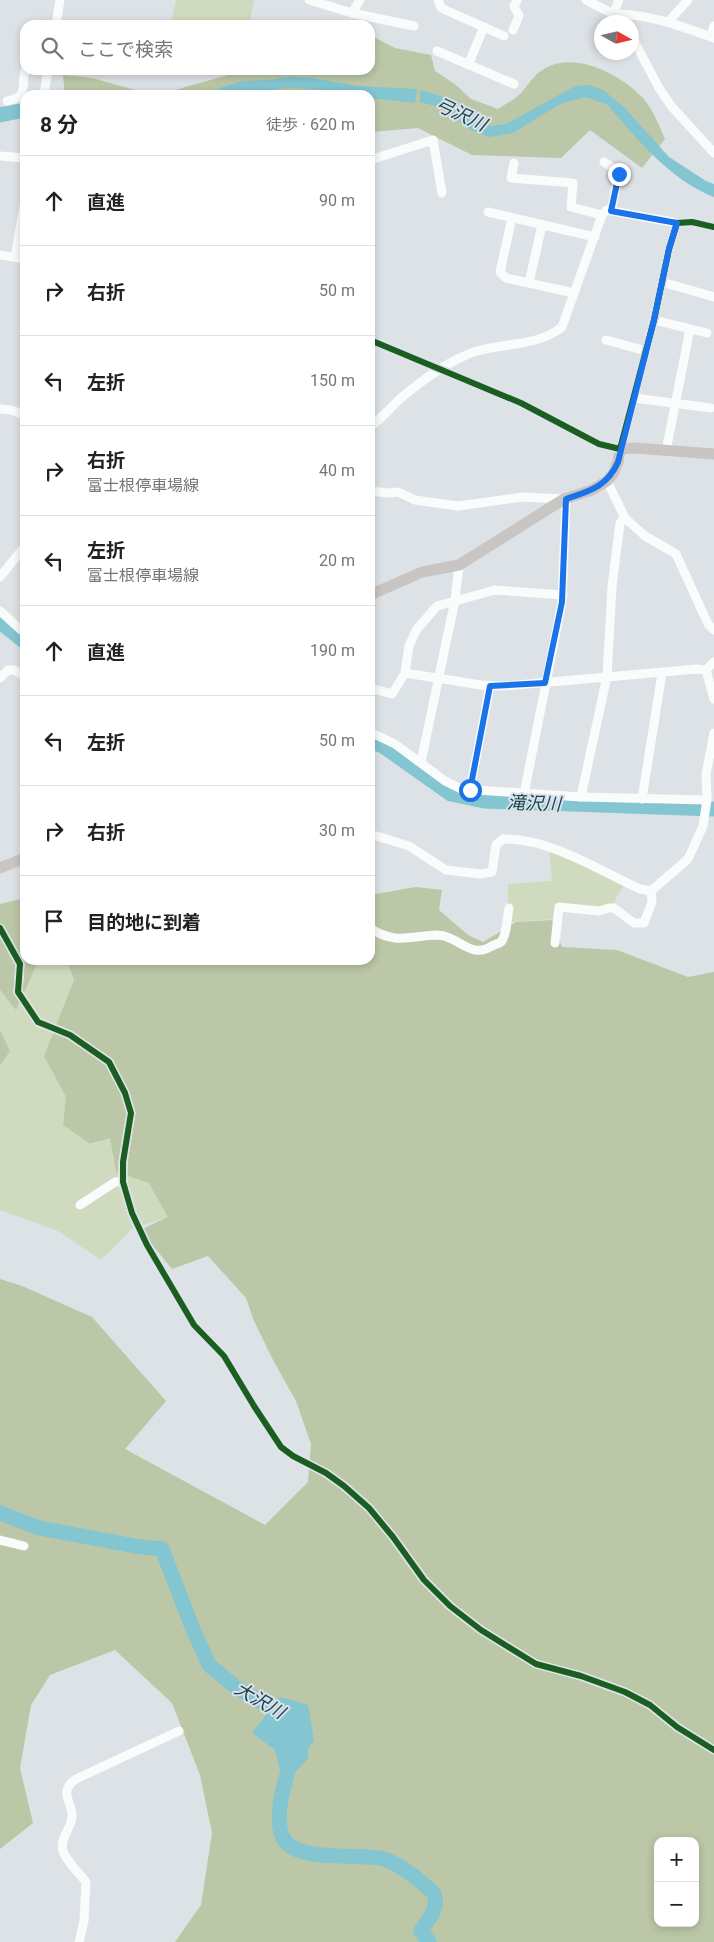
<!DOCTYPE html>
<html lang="ja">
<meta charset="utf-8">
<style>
body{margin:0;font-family:Roboto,"Noto Sans JP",sans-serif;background:#f2f2f2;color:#222}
.controls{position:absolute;right:15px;bottom:15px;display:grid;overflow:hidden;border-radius:10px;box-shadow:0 2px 8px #0003}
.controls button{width:45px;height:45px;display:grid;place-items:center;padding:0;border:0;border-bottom:1px solid #e0e0e0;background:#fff;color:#222;font:25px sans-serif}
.compass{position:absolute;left:594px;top:15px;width:45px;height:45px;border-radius:50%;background:#fff;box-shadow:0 2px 8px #0003;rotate:98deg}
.stop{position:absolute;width:15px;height:15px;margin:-11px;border:4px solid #1a73e8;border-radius:50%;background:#fff}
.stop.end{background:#1a73e8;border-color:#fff;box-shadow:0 1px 5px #0008}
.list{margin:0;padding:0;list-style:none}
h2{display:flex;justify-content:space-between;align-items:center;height:65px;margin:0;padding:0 20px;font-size:21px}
h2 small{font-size:16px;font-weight:400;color:#767676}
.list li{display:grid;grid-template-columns:32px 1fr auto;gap:15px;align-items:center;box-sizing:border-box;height:90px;padding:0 20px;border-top:1px solid #e0e0e0}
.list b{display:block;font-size:19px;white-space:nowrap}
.list p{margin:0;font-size:16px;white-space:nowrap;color:#767676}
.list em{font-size:16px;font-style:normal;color:#767676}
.icon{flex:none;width:28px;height:28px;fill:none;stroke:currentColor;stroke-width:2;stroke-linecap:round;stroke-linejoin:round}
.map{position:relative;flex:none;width:714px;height:1942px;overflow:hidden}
.search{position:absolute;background:#fff;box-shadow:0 2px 8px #0003;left:20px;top:20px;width:355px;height:55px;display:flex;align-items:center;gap:12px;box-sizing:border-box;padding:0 18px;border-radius:15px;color:#767676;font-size:19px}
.panel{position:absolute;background:#fff;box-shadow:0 2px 8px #0003;left:20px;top:90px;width:355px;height:875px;border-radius:15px}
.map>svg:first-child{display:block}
.green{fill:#cfdabe}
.forest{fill:#bbc7a6;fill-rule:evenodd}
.water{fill:#83c5d1}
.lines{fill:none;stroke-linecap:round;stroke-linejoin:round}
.river{stroke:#83c5d1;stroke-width:15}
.minor{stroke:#fafbfb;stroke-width:9}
.major{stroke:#c8c5c2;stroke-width:11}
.cycleway-casing{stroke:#d9e1eb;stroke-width:9}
.cycleway{stroke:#1b5e20;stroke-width:6}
.route{stroke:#1a73e8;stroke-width:6}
.labels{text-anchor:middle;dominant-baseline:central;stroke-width:4;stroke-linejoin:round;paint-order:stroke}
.water-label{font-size:18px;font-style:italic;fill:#1a454c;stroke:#d9e1eb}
</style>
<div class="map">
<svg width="714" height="1942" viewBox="0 0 714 1942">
<rect width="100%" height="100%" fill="#dde2e7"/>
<g class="green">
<path d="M 176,0 L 254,0 L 249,25 L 171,25 Z"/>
<path d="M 549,848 L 624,884 L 613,904 L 603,908 L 557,907 L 554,919 L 511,922 L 508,920 L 508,884 L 552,881 Z"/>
<path d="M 45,960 L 67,960 L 74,980 L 44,1056 L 66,1097 L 63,1125 L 91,1145 L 110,1137 L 116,1172 L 149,1183 L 169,1217 L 133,1228 L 101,1260 L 58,1231 L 0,1210 L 0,1067 L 10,1051 L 0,1030 L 0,990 L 16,1010 L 38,961 Z"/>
</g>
<g class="forest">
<path d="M 370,35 L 395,48 L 431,55 L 435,71 L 456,85 L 471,99 L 498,109 C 505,104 514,100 520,94 C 528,86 533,75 544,69 C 575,50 621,75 643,98 C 653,109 659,126 665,139 L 642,168 L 590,130 L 561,158 L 472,155 L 418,128 L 370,132 L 370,95 L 157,95 L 246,70 L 370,70 Z"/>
<path d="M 63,75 L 92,78 L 153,95 L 65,95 Z"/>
<path d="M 416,887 L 442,890 L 439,910 L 468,935 L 483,942 L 516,922 L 552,920 L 562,947 L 617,950 L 688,977 L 714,972 L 714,1942 L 175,1942 L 201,1905 L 212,1833 L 211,1828 L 200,1775 L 172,1703 L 115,1650 L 50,1675 L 31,1705 L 20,1768 L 33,1823 L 0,1849 L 0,1279 L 22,1286 L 92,1317 L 166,1401 L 125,1449 L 265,1525 L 308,1482 L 311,1444 L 296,1401 L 273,1360 L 254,1321 L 246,1298 L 208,1256 L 172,1269 L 140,1230 L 168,1217 L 149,1183 L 116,1172 L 110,1138 L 90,1144 L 63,1125 L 66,1097 L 44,1056 L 74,980 L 67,960 L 370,960 L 370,895 ZM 658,1841 L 695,1841 L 695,1923 L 658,1923 Z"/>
<path d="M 25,898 L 25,960 L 39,960 L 16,1010 L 0,990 L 0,904 Z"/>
<path d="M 0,1030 L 10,1051 L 0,1066 Z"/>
</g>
<g class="water">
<path d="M 288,77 L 312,78 L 358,86 L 417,89 L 415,103 L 370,98 L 370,95 C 342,95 317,88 289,88 C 275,88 262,95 247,95 L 247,84 Z"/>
<path d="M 589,85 L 603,90 L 624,107 L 669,157 L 706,181 L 714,184 L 714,197 C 672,181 636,139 608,105 L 586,97 L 560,104 L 513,133 L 489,137 L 471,130 L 443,108 L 420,102 L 420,90 L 443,97 L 469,116 L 491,126 L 506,124 L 575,86 Z"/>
<path d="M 280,1697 L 308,1705 L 314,1741 L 308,1748 L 308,1759 L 285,1782 L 285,1769 L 280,1770 L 275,1750 L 252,1733 Z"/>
</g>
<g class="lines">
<g class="river">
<path d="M 223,95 L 242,89 L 267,87"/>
<path d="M 0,115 L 25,110"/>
<path d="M 0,622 L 25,642"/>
<path d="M 370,741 L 383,746 L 451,794 L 484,801 L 714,809"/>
<path d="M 0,1513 L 39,1528 L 135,1546 L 162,1549 L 192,1627 L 209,1665 L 238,1689 L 289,1717"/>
<path d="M 290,1764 C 284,1784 272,1823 285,1841 C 299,1862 362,1853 384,1859 C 395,1863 411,1873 420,1881 C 424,1885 434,1891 435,1897 C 438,1909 427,1922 421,1931 L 429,1942"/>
</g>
<g class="minor">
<path d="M 309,0 L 352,13 L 360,0"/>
<path d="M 438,0 L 441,8 L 504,36"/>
<path d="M 586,0 L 613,14 L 621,22"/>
<path d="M 352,13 L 414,26"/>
<path d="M 613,14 C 647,13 683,27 714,38"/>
<path d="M 613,14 L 619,0"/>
<path d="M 668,22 L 688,0"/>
<path d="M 56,25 L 60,0"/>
<path d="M 513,30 L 519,16 L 514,6 L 517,0"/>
<path d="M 632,37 L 659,88 L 672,107 L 714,153"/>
<path d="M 711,37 L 714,26"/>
<path d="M 437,51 L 514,84"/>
<path d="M 468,65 L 484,27"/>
<path d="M 44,95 L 48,70"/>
<path d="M 7,101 C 29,97 21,87 25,70"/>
<path d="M 0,156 L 25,158"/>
<path d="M 370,160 L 433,140 L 442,193"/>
<path d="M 604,162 L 619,172 L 611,211"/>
<path d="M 514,163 L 511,178 L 573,183 L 571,207 L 602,215"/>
<path d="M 488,212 L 595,237"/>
<path d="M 512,218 L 500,272 L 506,278 L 574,293"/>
<path d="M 0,255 L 25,259"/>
<path d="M 15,257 L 25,201"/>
<path d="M 662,282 L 714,297"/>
<path d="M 529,283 L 542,225"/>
<path d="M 654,320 L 707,333"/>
<path d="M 370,340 L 521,403 L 599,444 L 620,449 L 654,320 L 669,249 L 677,223 L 692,222 L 714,227"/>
<path d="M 606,340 L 646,351"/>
<path d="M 634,398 L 711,408"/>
<path d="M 0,409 L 11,410 L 25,415"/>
<path d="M 370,427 C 382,418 390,408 401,398 C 420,382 441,366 464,356 C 496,341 535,349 562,327 L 602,215 L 607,210 L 677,223"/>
<path d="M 666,451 L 690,329"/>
<path d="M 607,481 L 625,518 L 645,536 L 676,554 L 708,624 L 714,630"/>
<path d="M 370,491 L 389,493 L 398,492 L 415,500 L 458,506 L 522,497 L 564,499"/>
<path d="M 0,577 L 25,546"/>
<path d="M 0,611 L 21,630 L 25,631"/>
<path d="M 706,670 L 714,662"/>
<path d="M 405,673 L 409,646 L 417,629 L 437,606 L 495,590 L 563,595"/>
<path d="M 0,678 L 8,670 L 14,670 L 25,676"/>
<path d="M 370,688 L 392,694 L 405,673 L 481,685 L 504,686 L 697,669 L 706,670 L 714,699"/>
<path d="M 370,732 L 395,744 L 445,781 L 461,789 L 581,797 L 707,800"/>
<path d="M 421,762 L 455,600 L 459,565"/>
<path d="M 470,790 L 490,686"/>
<path d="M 524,794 L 562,602 L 566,499"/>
<path d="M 581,797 L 607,676 L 612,587 L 620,523 L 625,518"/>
<path d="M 642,799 L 662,673"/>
<path d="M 370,834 L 409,846 L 446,870 L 480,874 L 492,872 L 496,845 L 503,839 C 552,839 596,869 640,889 L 651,891 L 688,859 L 703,826 L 707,800 L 706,774 L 714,733"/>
<path d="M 0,928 L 20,964 L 18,992 L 38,1022 L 70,1035 L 109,1062 L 125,1093 L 131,1113 L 123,1162 L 123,1182 L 132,1213 L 147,1245 L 194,1325 L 224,1356 L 254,1406 L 281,1447 L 293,1456 L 326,1473 L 344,1486 L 369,1508 L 393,1537 L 424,1580 L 450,1606 L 481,1630 L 536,1664 L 581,1676 L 625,1692 L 650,1705 L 677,1727 L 714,1750"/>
<path d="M 370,928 C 395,945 410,936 437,935 C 457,935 471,959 490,947 C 493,945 498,944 501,942 C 507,935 507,917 509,908"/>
<path d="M 555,943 L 559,907 L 599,911 L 609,908 L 614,908 L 634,923 L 644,923 L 652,902 L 651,891"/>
<path d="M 80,1205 L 115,1182 L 123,1181"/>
<path d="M 0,1540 L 24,1546"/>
<path d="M 79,1942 L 84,1921 L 86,1882 C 79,1873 66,1861 63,1851 C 59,1839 71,1829 72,1817 C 73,1802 57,1792 76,1779 L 179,1731"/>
</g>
<g class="major">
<path d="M 370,595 L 422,572 L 459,565 L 564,499 L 592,490 L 607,481 L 613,474 L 618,462 L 620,449 L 635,448 L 714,454"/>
<path d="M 0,868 L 25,858"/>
</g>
<g class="cycleway-casing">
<g id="cycleway">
<path d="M 370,340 L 521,403 L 599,444 L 620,449 L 654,320 L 669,249 L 677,223 L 692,222 L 714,227"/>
<path d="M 0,928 L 20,964 L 18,992 L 38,1022 L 70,1035 L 109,1062 L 125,1093 L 131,1113 L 123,1162 L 123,1182 L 132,1213 L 147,1245 L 194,1325 L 224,1356 L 254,1406 L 281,1447 L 293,1456 L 326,1473 L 344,1486 L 369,1508 L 393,1537 L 424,1580 L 450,1606 L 481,1630 L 536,1664 L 581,1676 L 625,1692 L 650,1705 L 677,1727 L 714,1750"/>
</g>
</g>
<use href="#cycleway" class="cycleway"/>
</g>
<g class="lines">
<path class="route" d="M 470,790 L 490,686 L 545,683 L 562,602 L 566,499 C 589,491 607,487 618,462 L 654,320 L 669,249 L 677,223 L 611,211 L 619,174"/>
</g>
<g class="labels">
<g class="water-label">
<text transform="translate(461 114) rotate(25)">弓沢川</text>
<text transform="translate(534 803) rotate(2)">滝沢川</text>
<text transform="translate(260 1700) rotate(30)">大沢川</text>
</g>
</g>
</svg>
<div class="controls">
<button>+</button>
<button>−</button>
</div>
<svg class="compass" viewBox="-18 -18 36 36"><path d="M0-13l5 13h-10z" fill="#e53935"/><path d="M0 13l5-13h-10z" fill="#767676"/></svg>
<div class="stop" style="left:470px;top:790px"></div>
<div class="stop end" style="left:619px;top:174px"></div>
<div class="search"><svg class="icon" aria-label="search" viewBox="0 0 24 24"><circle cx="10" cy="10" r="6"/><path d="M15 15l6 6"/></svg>ここで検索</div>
<section class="panel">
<h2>8 分<small>徒歩 · 620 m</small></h2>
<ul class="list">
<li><svg class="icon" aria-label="ahead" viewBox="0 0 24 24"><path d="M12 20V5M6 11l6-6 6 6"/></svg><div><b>直進</b></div><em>90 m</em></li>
<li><svg class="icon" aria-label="right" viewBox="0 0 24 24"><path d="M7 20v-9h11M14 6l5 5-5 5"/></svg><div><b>右折</b></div><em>50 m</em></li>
<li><svg class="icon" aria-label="left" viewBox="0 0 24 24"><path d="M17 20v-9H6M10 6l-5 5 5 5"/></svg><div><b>左折</b></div><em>150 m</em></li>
<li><svg class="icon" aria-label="right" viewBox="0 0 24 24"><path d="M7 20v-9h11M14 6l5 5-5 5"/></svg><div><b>右折</b><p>富士根停車場線</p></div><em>40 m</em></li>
<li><svg class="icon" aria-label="left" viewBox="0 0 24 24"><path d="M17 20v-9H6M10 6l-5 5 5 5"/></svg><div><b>左折</b><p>富士根停車場線</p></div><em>20 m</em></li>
<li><svg class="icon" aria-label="ahead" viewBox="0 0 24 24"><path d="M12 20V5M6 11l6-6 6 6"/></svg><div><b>直進</b></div><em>190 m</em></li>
<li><svg class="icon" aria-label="left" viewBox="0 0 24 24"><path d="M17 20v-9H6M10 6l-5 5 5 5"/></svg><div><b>左折</b></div><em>50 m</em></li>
<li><svg class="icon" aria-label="right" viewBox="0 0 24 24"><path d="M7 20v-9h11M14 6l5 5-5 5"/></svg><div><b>右折</b></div><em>30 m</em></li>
<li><svg class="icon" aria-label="arrive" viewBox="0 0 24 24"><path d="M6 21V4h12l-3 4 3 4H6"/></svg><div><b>目的地に到着</b></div></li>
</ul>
</section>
</div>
